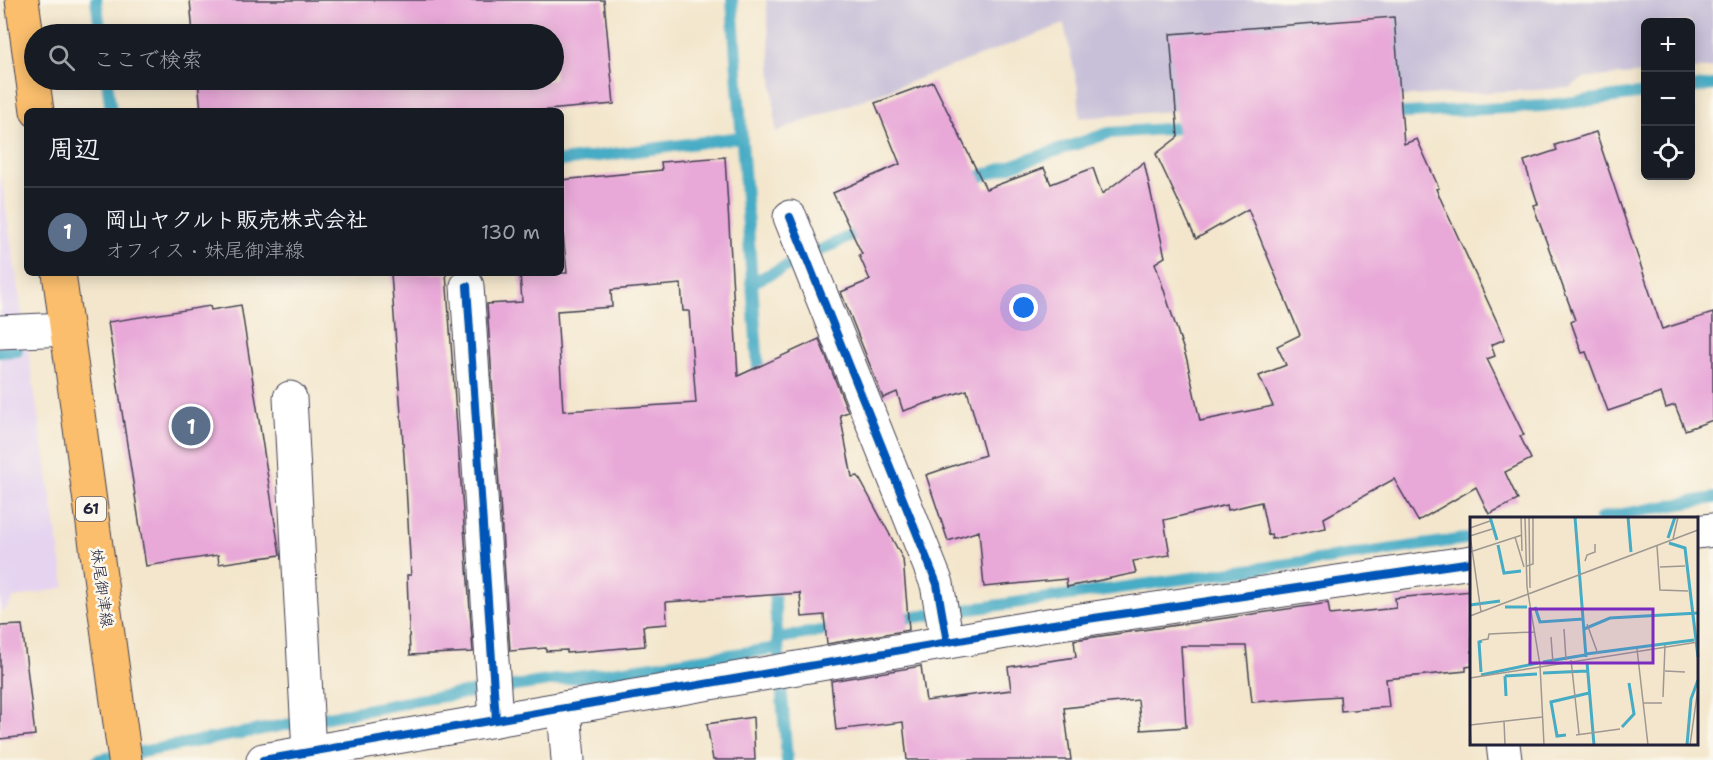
<!DOCTYPE html>
<html lang="ja">
<meta charset="utf-8">
<style>
body{margin:0;font-family:"Shantell Sans","Klee One",sans-serif;background:#20242c;color:#f1f3f6}
.controls{position:absolute;right:18px;top:18px;display:grid;overflow:hidden;border-radius:9px;box-shadow:0 3px 15px #0003}
.controls button{width:54px;height:54px;display:grid;place-items:center;padding:0;border:0;border-bottom:2px solid #363941;background:#171b24;color:#f1f3f6;font:30px sans-serif}
.you{position:absolute;left:1024px;top:308px;width:21px;height:21px;margin:-15px;border:4px solid #fff;border-radius:50%;background:#1a73e8;box-shadow:0 0 0 9px #1a73e833}
.badge{display:grid;place-items:center;width:39px;height:39px;border-radius:50%;background:#ea580c;color:#fff;font-size:20px;font-weight:700}
.pin{position:absolute;translate:-50% -50%;border:3px solid #fff;box-shadow:0 2px 6px #0006}
.list{margin:0;padding:0;list-style:none}
h2{display:flex;justify-content:space-between;align-items:center;height:78px;margin:0;padding:0 24px;font-size:26px}
h2 small{font-size:20px;font-weight:400;color:#9ea1a6}
.list li{display:grid;grid-template-columns:39px 1fr auto;gap:18px;align-items:center;box-sizing:border-box;height:90px;padding:0 24px;border-top:2px solid #363941}
.list b{display:block;font-size:22px;white-space:nowrap}
.list p{margin:0;font-size:20px;white-space:nowrap;color:#9ea1a6}
.list em{font-size:20px;font-style:normal;color:#9ea1a6}
.icon{flex:none;width:33px;height:33px;fill:none;stroke:currentColor;stroke-width:2;stroke-linecap:round;stroke-linejoin:round}
.map{position:relative;flex:none;width:1713px;height:760px;overflow:hidden}
.search{position:absolute;background:#171b24;box-shadow:0 3px 15px #0003;left:24px;top:24px;width:540px;height:66px;display:flex;align-items:center;gap:15px;box-sizing:border-box;padding:0 21px;border-radius:33px;color:#9ea1a6;font-size:22px}
.panel{position:absolute;background:#171b24;box-shadow:0 3px 15px #0003;left:24px;top:108px;width:540px;height:168px;border-radius:9px}
.map>svg:first-child{display:block}
.built{fill:#e5d3f0}
.industrial{fill:#c7c0d8}
.lines{fill:none;stroke-linecap:round;stroke-linejoin:round}
.stream{stroke:#46acc5;stroke-width:12}
.building{fill:#e8a8d8;fill-rule:evenodd}
.minor-casing{stroke:#413f51;stroke-width:35}
.major-casing{stroke:#413f51;stroke-width:35}
.minor{stroke:#fff;stroke-width:33}
.major{stroke:#fabe6d;stroke-width:33}
.cycleway-casing{stroke:#fbf7ec;stroke-width:11}
.cycleway{stroke:#0057b8;stroke-width:8}
.labels{text-anchor:middle;dominant-baseline:central;stroke-width:5;stroke-linejoin:round;paint-order:stroke}
.shield{fill:#fbf7ec;stroke:#636270;stroke-width:1.5}
.shield-label{font-size:15px;font-weight:bold;fill:#22223b}
.street-label{font-size:16px;fill:#22223b;stroke:#fbf7ec}
.inset-river{fill:none;stroke:#46acc5;stroke-width:3}
.inset-road{fill:none;stroke:#9f9892;stroke-width:1.5}
.view{fill:#7b2cbf;fill-opacity:0.15;stroke:#7b2cbf;stroke-width:3}
.inset-edge{fill:none;stroke:#22223b;stroke-width:3}
</style>
<div class="map">
<svg width="1713" height="760" viewBox="0 0 1713 760">
<rect width="100%" height="100%" fill="#fbf7ec"/>
<filter id="ink" filterUnits="userSpaceOnUse"><feTurbulence type="fractalNoise" baseFrequency=".0167" numOctaves="2"/><feDisplacementMap in="SourceGraphic" scale="12" xChannelSelector="R" yChannelSelector="G"/><feConvolveMatrix kernelMatrix="1 2 1 2 8 2 1 2 1" color-interpolation-filters="sRGB"/></filter>
<filter id="wash" filterUnits="userSpaceOnUse"><feTurbulence type="fractalNoise" baseFrequency=".008" numOctaves="4" result="noise"/><feDisplacementMap in="SourceGraphic" scale="24" xChannelSelector="R" yChannelSelector="G"/><feGaussianBlur stdDeviation="1.35" result="paint"/><feColorMatrix in="noise" values="0 0 0 0 0 0 0 0 0 0 0 0 0 0 0 0 0 1.4 0 .05"/><feComposite in="paint" operator="in"/></filter>
<g filter="url(#wash)">
<rect width="100%" height="100%" fill="#f3e6cc"/>
<path class="built" d="M 0,171 L 65,587 L 14,598 L 5,610 L 0,611 Z"/>
<path class="industrial" d="M 766,0 L 1713,0 L 1713,68 L 1691,69 L 1690,22 L 1646,22 L 1645,73 L 1584,78 L 1569,88 L 1292,102 L 1080,118 L 1078,88 L 1064,24 L 776,132 Z"/>
<g class="lines">
<g class="stream">
<path d="M 96,0 L 101,34"/>
<path d="M 732,0 L 759,382"/>
<path d="M 107,80 L 111,111"/>
<path d="M 1690,88 L 1713,85"/>
<path d="M 1387,114 L 1542,106 L 1646,93"/>
<path d="M 561,161 L 741,137"/>
<path d="M 966,181 L 1109,133 L 1193,127"/>
<path d="M 751,283 L 867,228"/>
<path d="M 0,352 L 17,351"/>
<path d="M 1601,518 L 1713,498"/>
<path d="M 773,579 L 787,760"/>
<path d="M 894,620 L 1472,538"/>
<path d="M 778,638 L 841,628"/>
<path d="M 98,760 L 424,699 L 778,648"/>
</g>
</g>
<g id="blocks">
<g class="building">
<path d="M 190,0 L 604,0 L 614,104 L 536,111 L 201,111 L 198,80 L 554,80 L 554,34 L 193,34 Z"/>
<path d="M 1394,17 L 1404,144 L 1417,139 L 1439,188 L 1436,189 L 1505,339 L 1491,345 L 1495,356 L 1487,359 L 1524,435 L 1520,436 L 1531,459 L 1505,472 L 1518,500 L 1489,514 L 1476,487 L 1418,521 L 1394,479 L 1324,518 L 1326,528 L 1272,539 L 1271,534 L 1268,535 L 1261,502 L 1228,510 L 1227,505 L 1164,520 L 1170,555 L 1133,561 L 1136,573 L 1067,587 L 1066,579 L 984,587 L 979,531 L 948,541 L 926,475 L 985,455 L 967,390 L 903,411 L 897,392 L 883,398 L 841,292 L 870,280 L 859,255 L 862,254 L 833,193 L 900,164 L 875,103 L 933,82 L 986,189 L 1044,168 L 1051,184 L 1093,168 L 1102,194 L 1144,162 L 1165,257 L 1155,263 L 1187,360 L 1200,421 L 1273,406 L 1259,376 L 1286,365 L 1277,346 L 1300,335 L 1248,209 L 1196,239 L 1156,154 L 1178,137 L 1170,34 Z"/>
<path d="M 1596,132 L 1662,329 L 1713,313 L 1713,420 L 1685,430 L 1675,405 L 1666,408 L 1661,393 L 1608,411 L 1586,352 L 1582,353 L 1571,322 L 1575,320 L 1533,205 L 1538,204 L 1524,161 L 1557,150 L 1555,145 Z"/>
<path d="M 725,157 L 738,376 L 819,339 L 848,412 L 840,415 L 852,477 L 858,476 L 903,559 L 909,630 L 827,644 L 824,615 L 802,617 L 800,593 L 666,602 L 667,624 L 643,626 L 645,646 L 567,653 L 567,650 L 546,651 L 546,648 L 510,651 L 487,304 L 522,302 L 520,273 L 567,273 L 561,215 L 561,180 L 662,170 L 661,162 ZM 681,284 L 683,311 L 689,311 L 696,403 L 563,411 L 557,311 L 612,307 L 611,290 Z"/>
<path d="M 391,273 L 446,273 L 473,652 L 410,655 L 407,575 L 411,575 L 406,485 Z"/>
<path d="M 241,305 L 280,555 L 219,564 L 218,555 L 146,566 L 108,322 L 210,306 L 211,310 Z"/>
<path d="M 1472,591 L 1472,666 L 1466,667 L 1466,671 L 1386,679 L 1389,707 L 1341,711 L 1340,696 L 1252,702 L 1246,646 L 1181,646 L 1186,727 L 1141,730 L 1138,700 L 1064,708 L 1071,760 L 907,760 L 903,722 L 836,730 L 831,681 L 921,666 L 926,701 L 1011,690 L 1008,667 L 1076,657 L 1074,640 L 1328,603 L 1330,615 L 1396,608 L 1395,598 Z"/>
<path d="M 22,625 L 35,735 L 0,739 L 0,626 Z"/>
<path d="M 753,717 L 755,760 L 713,760 L 707,724 Z"/>
</g>
</g>
</g>
<g filter="url(#ink)">
<use href="#blocks" fill-opacity="0" stroke="#413f51" stroke-width="1.5"/>
<g class="lines">
<g class="minor-casing">
<g id="minor">
<path d="M 790,217 L 937,584 L 947,642"/>
<path d="M 467,286 L 496,720"/>
<path d="M 0,332 L 66,329"/>
<path d="M 290,398 L 309,752"/>
<path d="M 1696,532 L 1713,530"/>
<path d="M 564,708 L 568,760"/>
<path d="M 1503,744 L 1505,760"/>
<path d="M 263,760 L 1047,625 L 1472,562"/>
</g>
</g>
<g class="major-casing">
<g id="major">
<path d="M 22,0 L 37,111"/>
<path d="M 59,273 L 125,760"/>
</g>
</g>
<use href="#minor" class="minor"/>
<use href="#major" class="major"/>
<g class="cycleway-casing">
<g id="cycleway">
<path d="M 790,217 L 937,584 L 947,642"/>
<path d="M 467,286 L 496,720"/>
<path d="M 263,760 L 1047,625 L 1472,562"/>
</g>
</g>
<use href="#cycleway" class="cycleway"/>
</g>
</g>
<g class="labels">
<rect class="shield" x="76" y="497" width="30" height="24" rx="4.5"/>
<g class="shield-label">
<text x="91" y="509">61</text>
</g>
<g class="street-label">
<text transform="translate(102 588) rotate(82)">妹尾御津線</text>
</g>
</g>
<g transform="translate(1470 517)">
<rect width="228" height="228" fill="#f3e6cc"/>
<path class="inset-river" d="M 20,0 L 27,23M 105,0 L 116,140M 158,0 L 161,35M 198,21 L 205,0M 199,26 L 215,31 L 228,140M 28,28 L 34,56 L 51,54M 0,88 L 30,84M 35,90 L 57,90M 65,90 L 70,105 L 113,102M 114,112 L 140,101 L 228,96M 116,137 L 224,123M 73,145 L 115,138M 117,145 L 124,228M 11,155 L 9,125 L 12,124M 73,156 L 117,154M 11,158 L 68,146M 35,159 L 67,157M 35,159 L 36,179M 152,210 L 164,197 L 159,166M 96,218 L 87,219 L 81,185 L 119,176M 217,228 L 221,182 L 228,163"/>
<path class="inset-road" d="M 51,0 L 52,34M 55,0 L 57,70 L 70,148 L 74,228M 59,0 L 60,71M 0,11 L 20,4M 0,18 L 11,95M 0,19 L 22,12M 45,20 L 54,50M 203,22 L 208,0M 187,29 L 190,73 L 218,74M 0,35 L 52,18M 115,44 L 117,38 L 125,35 L 125,27M 57,49 L 63,47 L 63,0M 190,50 L 215,49M 0,99 L 228,13M 117,107 L 128,137M 94,112 L 96,143M 81,120 L 83,146M 12,123 L 18,122 L 19,117 L 64,115M 167,132 L 178,228M 101,143 L 109,217M 195,154 L 215,155M 0,161 L 228,125M 193,180 L 195,128M 173,186 L 192,186M 34,204 L 35,228M 0,208 L 73,200M 0,209 L 1,228M 106,218 L 150,212M 220,228 L 228,171"/>
<path class="view" d="M 60,92 L 183,92 L 183,146 L 60,146 Z"/>
<rect width="228" height="228" class="inset-edge"/>
</g>
</svg>
<div class="controls">
<button>+</button>
<button>−</button>
<button><svg class="icon" aria-label="locate" viewBox="0 0 24 24"><circle cx="12" cy="12" r="6"/><path d="M12 2v4M12 18v4M2 12h4M18 12h4"/></svg></button>
</div>
<div class="you"></div>
<div class="pin badge" style="left:191px;top:426px;background:#5c6f8a">1</div>
<div class="search"><svg class="icon" aria-label="search" viewBox="0 0 24 24"><circle cx="10" cy="10" r="6"/><path d="M15 15l6 6"/></svg>ここで検索</div>
<section class="panel">
<h2>周辺<small></small></h2>
<ul class="list">
<li><span class="badge" style="background:#5c6f8a">1</span><div><b>岡山ヤクルト販売株式会社</b><p>オフィス · 妹尾御津線</p></div><em>130 m</em></li>
</ul>
</section>
</div>
